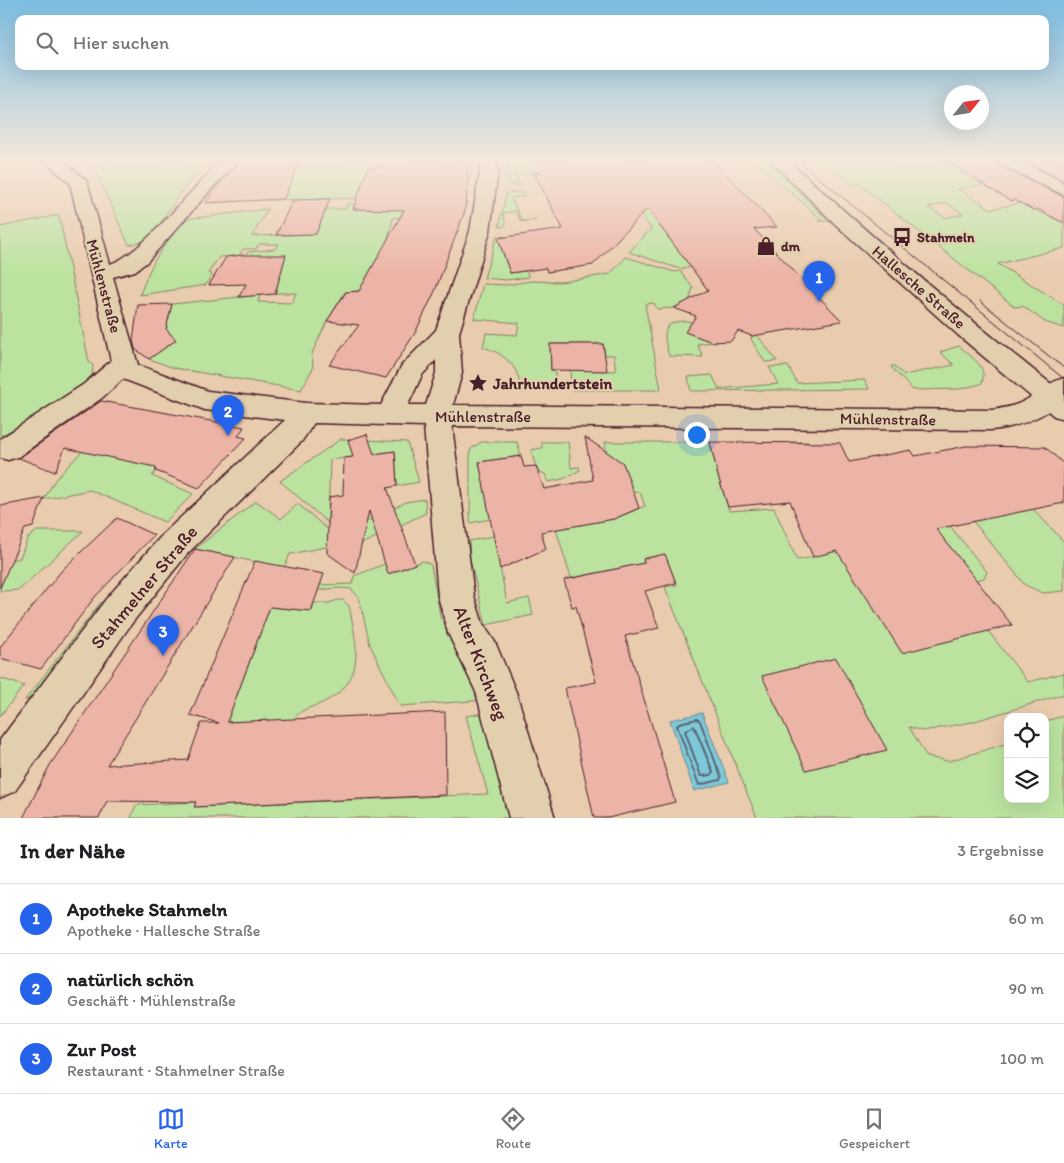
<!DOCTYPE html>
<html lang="de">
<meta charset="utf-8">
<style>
body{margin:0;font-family:Itim,sans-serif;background:#f6f6f6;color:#202124}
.controls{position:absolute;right:15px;bottom:15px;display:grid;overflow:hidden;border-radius:10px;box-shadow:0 5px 20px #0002}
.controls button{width:45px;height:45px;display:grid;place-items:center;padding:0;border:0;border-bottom:1px solid #e0e0e0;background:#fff;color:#202124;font:25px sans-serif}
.compass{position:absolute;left:944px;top:85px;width:45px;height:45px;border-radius:50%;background:#fff;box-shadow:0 5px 20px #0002;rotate:60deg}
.you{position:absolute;left:696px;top:434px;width:18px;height:18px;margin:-12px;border:4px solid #fff;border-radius:50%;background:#1a73e8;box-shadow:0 0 0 8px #1a73e833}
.badge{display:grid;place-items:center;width:32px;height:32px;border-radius:50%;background:#2563eb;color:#fff;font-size:16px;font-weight:700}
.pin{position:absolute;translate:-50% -41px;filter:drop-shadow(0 1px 2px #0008)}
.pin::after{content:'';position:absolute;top:26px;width:18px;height:15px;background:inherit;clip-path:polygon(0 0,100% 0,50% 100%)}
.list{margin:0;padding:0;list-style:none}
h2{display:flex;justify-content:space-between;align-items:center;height:65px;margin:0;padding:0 20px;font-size:21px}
h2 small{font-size:16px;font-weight:400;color:#757577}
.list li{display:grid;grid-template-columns:32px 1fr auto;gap:15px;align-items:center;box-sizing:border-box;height:70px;padding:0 20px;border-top:1px solid #e0e0e0}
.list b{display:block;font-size:19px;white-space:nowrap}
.list p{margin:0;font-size:16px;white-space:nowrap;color:#757577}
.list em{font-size:16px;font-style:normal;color:#757577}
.icon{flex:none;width:28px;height:28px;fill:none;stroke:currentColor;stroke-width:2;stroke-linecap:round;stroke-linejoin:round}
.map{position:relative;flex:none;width:1064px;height:818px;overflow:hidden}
.search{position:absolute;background:#fff;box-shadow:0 5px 20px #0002;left:15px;right:15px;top:15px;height:55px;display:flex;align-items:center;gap:12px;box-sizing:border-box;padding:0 18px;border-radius:10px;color:#757577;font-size:19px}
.sheet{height:275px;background:#fff}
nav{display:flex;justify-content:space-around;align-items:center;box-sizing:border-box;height:70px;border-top:1px solid #e0e0e0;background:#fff;font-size:14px;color:#757577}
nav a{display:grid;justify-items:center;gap:2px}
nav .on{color:#2563eb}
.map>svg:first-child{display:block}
.green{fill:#bbe39f;stroke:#828165;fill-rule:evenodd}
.water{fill:#7ccad9;stroke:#688693}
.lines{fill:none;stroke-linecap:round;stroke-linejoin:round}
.shore{stroke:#5e6371;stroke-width:2}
.building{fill:#ecb4a7;stroke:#4a1f2b}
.minor-casing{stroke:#4a1f2b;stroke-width:3}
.tertiary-casing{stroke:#4a1f2b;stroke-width:3}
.minor{fill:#e2cfad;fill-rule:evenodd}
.tertiary{fill:#e2cfad;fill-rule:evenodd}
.tram{stroke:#4a1f2b;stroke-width:1}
.labels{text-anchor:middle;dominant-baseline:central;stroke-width:4.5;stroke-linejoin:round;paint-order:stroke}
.far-poi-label{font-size:14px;font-weight:bold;fill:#4a1f2b;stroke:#e2cfad;text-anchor:start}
.street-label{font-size:16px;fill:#4a1f2b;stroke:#e2cfad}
.poi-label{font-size:16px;font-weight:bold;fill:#4a1f2b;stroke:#e2cfad;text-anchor:start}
.near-street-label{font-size:19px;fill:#4a1f2b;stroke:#e2cfad}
</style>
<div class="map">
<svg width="1064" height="818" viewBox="0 0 1064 818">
<rect width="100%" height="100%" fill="#e9cbae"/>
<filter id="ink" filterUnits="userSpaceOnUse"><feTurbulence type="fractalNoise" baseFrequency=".02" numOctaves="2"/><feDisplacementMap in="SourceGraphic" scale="10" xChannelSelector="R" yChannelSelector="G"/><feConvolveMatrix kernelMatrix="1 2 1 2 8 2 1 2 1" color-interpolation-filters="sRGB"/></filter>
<g filter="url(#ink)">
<g class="green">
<path d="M 98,160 L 208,160 L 180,194 L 149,240 L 129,245 L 96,172 Z"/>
<path d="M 300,160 L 473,160 L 467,191 L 372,198 L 269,200 L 275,184 L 296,171 Z"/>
<path d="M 503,160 L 534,160 L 540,172 L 515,174 L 520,185 L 508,185 L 509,165 Z"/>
<path d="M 755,160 L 766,160 L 828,221 L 818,221 L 822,220 Z"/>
<path d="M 822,160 L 943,160 L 949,164 L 994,160 L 1050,191 L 988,184 L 958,189 L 991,209 L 1020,203 L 1064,223 L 1064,248 L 998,264 L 1064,305 L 1064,328 L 1045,322 L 1023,306 L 1015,307 L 859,184 L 853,185 ZM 947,203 L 963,214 L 945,218 L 928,207 Z"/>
<path d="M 610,171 L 627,181 L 691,267 L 680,269 L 629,252 L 651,229 Z"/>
<path d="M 510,192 L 522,193 L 525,196 L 511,198 L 522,221 L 536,220 L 521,222 L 516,211 L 503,213 L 506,224 L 503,227 L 499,227 L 506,194 Z"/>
<path d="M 347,204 L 370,204 L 368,209 L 408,208 L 406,217 L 393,218 L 376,290 L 345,292 L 327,321 L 312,353 L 313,368 L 301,390 L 174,368 L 149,359 L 176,340 L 166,329 L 172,304 L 260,295 L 258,302 L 292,303 L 296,293 L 275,293 L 245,255 L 248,252 L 275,249 L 279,244 L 259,244 L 256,249 L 243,249 L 239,256 L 219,257 L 208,273 L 212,274 L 206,285 L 140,295 C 152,260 162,247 186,219 L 268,209 L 252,236 L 315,234 L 326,209 L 345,209 Z"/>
<path d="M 59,215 L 89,362 L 93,365 L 91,383 L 29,421 L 0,436 L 0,227 Z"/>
<path d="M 497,236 L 508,237 L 500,245 L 510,273 L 526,271 L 529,277 L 506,280 L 484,278 Z"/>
<path d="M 626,257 L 675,272 L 680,271 L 693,288 L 689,301 L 674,308 L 657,309 L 654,303 L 645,304 L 661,390 L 572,390 L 570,370 L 616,371 L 614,355 L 605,355 L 603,344 L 550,344 L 551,370 L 555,370 L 555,390 L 520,389 C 520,367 504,353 483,347 L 486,333 L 517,335 L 519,323 L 474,319 L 483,284 L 506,285 L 531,281 L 561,282 L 610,274 Z"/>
<path d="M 686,321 L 692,322 L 686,332 L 713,342 L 697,344 L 703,357 L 669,356 C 664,337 659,321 686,321 Z"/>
<path d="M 757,335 L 777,361 L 765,362 L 751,339 L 752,336 Z"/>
<path d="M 959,346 C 970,356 990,368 981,384 L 959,389 L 913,390 L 891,367 L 893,365 L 904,375 L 954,365 L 940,352 Z"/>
<path d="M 788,366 L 797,383 L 865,380 L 869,389 L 691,391 L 688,377 L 712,375 L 719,389 L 778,384 L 769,367 Z"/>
<path d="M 98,434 L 155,467 L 156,471 L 152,476 L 193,494 L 165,522 L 90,490 L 44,499 L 55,480 Z"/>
<path d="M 341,439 L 407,442 L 419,482 L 397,486 L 395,451 L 330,460 L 328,523 L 280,481 Z"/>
<path d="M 481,442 L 517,442 L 521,456 L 479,462 L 491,519 L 470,523 L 470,450 Z"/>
<path d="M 542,442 L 568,442 L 571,468 L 579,467 L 580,470 L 563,479 L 548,482 L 545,474 L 537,471 L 531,450 L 542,448 Z"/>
<path d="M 605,442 L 710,442 L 718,476 L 729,511 L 774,508 L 797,560 L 813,557 L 817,503 L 790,442 L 808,442 L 832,498 L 988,631 L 1028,682 L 1064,673 L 1064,694 L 972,722 L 923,731 L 909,727 L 927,757 L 949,761 L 1008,743 L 1008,799 L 1045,799 L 1045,721 L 1064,716 L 1064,818 L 757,818 L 665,587 L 677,585 L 665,555 L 644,558 L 644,563 L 571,578 L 556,529 L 614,519 L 645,506 L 640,492 L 634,493 L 607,453 Z"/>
<path d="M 425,499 L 426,513 L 357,546 L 331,546 L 290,554 L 284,568 L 195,549 L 256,501 L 281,519 L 298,504 L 326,528 L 364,523 L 406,502 Z"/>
<path d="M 1033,509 L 1064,542 L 1064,591 L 1043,593 L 1025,585 L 973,521 Z"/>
<path d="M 950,526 L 987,572 L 984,578 L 976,580 L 936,529 Z"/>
<path d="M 37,531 L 83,531 L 19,590 L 0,591 L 1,562 L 20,558 L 28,538 Z"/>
<path d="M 494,536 L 507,603 L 529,598 L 533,615 L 486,625 L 470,560 L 469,541 Z"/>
<path d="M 423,561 L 431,565 L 441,620 L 459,635 L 486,700 L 400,706 L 370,645 L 359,597 L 351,589 L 339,588 L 318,590 L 320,585 L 352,584 L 354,576 L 385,564 L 388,574 Z"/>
<path d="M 338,600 L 343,600 L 349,606 C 357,645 367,682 322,703 C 309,709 303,707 293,720 L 227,722 L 270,607 L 312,611 L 314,603 L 329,603 Z"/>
<path d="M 101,602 L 114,602 L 43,696 L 25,700 Z"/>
<path d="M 0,678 L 24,686 L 0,716 Z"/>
<path d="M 490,712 L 521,818 L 131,818 L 136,805 L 196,802 L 195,807 L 488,794 L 466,716 Z"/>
</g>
<path class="water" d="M 702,713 L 729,782 L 694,791 L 670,720 Z"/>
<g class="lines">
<g class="shore">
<path d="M 697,719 L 700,721 L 721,777 L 720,780 L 699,785 L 677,726 L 679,723 Z"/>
<path d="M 694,726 L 713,772 L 711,775 L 701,776 L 685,731 Z"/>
</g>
</g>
<g class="building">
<path d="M 242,160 L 300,160 L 284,199 L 205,203 L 218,185 Z"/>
<path d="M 382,160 L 419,160 L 420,163 L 466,161 L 468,185 L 465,211 L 435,291 L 415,333 L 386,378 L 329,365 L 359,325 L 327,321 L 346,292 L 359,291 L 404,210 L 353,209 L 368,167 L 382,167 Z"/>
<path d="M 534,160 L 712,160 L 777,227 L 754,229 L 842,321 L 752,336 L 738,331 L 731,341 L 712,342 L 685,332 L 696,316 L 674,308 L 708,290 L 647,209 L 593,265 L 547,272 L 546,268 L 510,273 L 498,238 L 563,229 L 534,173 L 541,173 Z"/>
<path d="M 943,160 L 996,160 L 999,166 L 1064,197 L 1064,223 L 1037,209 L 1033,210 L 1015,200 L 1011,201 Z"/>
<path d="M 1025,160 L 1064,160 L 1064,181 Z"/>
<path d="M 330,199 L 316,234 L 276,235 L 293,200 Z"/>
<path d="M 242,255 L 286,255 L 275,294 L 239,297 L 246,284 L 209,285 L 226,257 Z"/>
<path d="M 172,304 L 166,329 L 176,340 L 149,359 L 135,349 L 133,340 L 138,305 Z"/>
<path d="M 550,344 L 603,344 L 607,371 L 551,370 Z"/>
<path d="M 101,401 L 244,427 L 238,436 L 246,438 L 199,488 L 156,471 L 155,467 L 65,448 L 55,472 L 19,458 Z"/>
<path d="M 367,434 L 374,454 L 395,451 L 397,486 L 387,488 L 415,564 L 388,574 L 369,511 L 355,573 L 327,553 L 329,497 L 343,495 L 344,458 L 353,457 L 348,440 Z"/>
<path d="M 585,437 L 623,463 L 639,508 L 614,519 L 541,532 L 546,549 L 500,569 L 479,462 L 521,456 L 524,467 L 536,466 L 544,489 L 593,480 Z"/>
<path d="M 710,442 L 840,443 L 849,462 L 911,450 L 915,456 L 966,446 L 1045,447 L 1064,464 L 1064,503 L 936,529 L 1012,625 L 902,653 L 837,551 L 813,557 L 790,501 L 728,507 L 718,476 Z"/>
<path d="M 44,498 L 33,527 L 25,529 L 0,588 L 0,506 Z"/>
<path d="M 117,518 L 154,535 L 94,598 L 41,669 L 0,658 L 0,647 L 50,585 L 63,569 Z"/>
<path d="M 195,549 L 235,557 L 107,765 L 188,760 L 201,723 L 219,723 L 190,715 L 255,561 L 324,574 L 311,611 L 270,607 L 227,722 L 445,712 L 446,795 L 194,807 L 196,802 L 107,801 L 99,818 L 23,818 L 50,765 Z"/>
<path d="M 665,554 L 676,583 L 645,591 L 659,628 L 625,636 L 675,802 L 608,818 L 594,818 L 565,688 L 596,682 L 576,606 L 572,607 L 564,580 L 644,563 L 643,559 Z"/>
<path d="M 836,658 L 887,750 L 806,770 L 762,676 Z"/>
</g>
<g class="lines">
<g class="minor-casing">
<g id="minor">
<path d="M 43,160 L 62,160 L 87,181 L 110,264 C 143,254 192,187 222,160 L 240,160 L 215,185 L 147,262 L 135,271 L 113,277 L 138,365 L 208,391 L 306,403 L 381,405 L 402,365 L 436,330 L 470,231 L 480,171 L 479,160 L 495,160 L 498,171 L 490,231 L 459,333 L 462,373 L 453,405 L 992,410 C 1004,408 1016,406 1026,400 C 1039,392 1049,382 1064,378 L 1064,401 C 1042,417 1020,427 992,430 L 452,426 L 474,596 L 483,624 L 495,642 L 516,692 L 555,818 L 509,818 L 476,692 L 448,633 L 438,596 L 424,426 L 314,423 L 302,441 L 188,553 L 132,623 L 15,791 L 0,798 L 0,740 L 106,599 L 164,533 L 285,420 L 205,410 L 123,379 L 102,398 L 18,457 L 8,460 L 0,458 L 0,439 L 84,384 L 111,361 L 70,183 ZM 436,360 L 436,373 L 426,405 L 408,405 L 422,375 Z"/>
<path d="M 998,160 L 1020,160 L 1064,183 L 1064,195 L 1000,164 Z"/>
</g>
</g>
<g class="tertiary-casing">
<path id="tertiary" d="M 770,160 L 788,160 C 877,242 969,320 1064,394 L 1064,419 L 1054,416 L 958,335 L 835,224 Z"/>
</g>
<use href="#minor" class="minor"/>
<use href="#tertiary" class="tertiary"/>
<g class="tram">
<path d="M 797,160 L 1064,379"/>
<path d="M 980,301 L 1064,368"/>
</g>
</g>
</g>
<linearGradient id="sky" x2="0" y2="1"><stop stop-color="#7dbde2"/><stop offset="0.58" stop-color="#f5e8db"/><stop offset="1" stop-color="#f5e8db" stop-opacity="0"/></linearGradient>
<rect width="1064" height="275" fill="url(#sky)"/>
<defs>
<g id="bus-bare" transform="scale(1.5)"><path d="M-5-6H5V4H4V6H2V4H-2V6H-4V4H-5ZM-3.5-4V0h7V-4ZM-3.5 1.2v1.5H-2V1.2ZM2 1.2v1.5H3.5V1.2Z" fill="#4a1f2b" stroke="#e2cfad" stroke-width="2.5" paint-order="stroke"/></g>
<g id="shop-bare" transform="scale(1.5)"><path d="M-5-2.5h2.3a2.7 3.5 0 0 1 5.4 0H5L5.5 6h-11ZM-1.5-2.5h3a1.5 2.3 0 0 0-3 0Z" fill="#4a1f2b" stroke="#e2cfad" stroke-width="2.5" paint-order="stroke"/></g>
<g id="sight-bare" transform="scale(1.5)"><path d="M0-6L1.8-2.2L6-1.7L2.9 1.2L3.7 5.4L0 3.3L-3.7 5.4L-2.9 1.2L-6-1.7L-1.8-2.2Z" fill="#4a1f2b" stroke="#e2cfad" stroke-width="2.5" paint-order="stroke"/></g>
</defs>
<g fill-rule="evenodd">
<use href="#bus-bare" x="902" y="237"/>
<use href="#shop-bare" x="766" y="246"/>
<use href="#sight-bare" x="478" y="383"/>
</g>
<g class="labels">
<g class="far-poi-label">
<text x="917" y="237">Stahmeln</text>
<text x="781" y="246">dm</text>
</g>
<g class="street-label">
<text transform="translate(104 286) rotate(75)">Mühlenstraße</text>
<text transform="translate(919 287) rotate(41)">Hallesche Straße</text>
<text x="483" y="416">Mühlenstraße</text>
<text transform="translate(888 419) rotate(1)">Mühlenstraße</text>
</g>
<g class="poi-label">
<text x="493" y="383">Jahrhundertstein</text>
</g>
<g class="near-street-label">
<text transform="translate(144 587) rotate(-50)">Stahmelner Straße</text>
<text transform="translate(481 663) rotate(69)">Alter Kirchweg</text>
</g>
</g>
</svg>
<div class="controls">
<button><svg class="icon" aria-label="locate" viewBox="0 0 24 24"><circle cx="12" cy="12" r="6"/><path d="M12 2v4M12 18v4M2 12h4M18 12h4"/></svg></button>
<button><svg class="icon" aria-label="layers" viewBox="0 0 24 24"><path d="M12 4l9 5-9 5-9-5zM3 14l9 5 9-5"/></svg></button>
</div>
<svg class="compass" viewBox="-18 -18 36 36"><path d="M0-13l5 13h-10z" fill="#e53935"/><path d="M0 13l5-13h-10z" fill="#757577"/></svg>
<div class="you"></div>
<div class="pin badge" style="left:819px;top:302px">1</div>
<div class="pin badge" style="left:228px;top:436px">2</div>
<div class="pin badge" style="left:163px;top:656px">3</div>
<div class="search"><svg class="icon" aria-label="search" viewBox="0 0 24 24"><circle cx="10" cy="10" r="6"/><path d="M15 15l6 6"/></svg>Hier suchen</div>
</div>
<section class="sheet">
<h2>In der Nähe<small>3 Ergebnisse</small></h2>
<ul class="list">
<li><span class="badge">1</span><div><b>Apotheke Stahmeln</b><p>Apotheke · Hallesche Straße</p></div><em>60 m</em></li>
<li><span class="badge">2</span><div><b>natürlich schön</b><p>Geschäft · Mühlenstraße</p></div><em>90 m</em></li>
<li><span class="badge">3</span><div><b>Zur Post</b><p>Restaurant · Stahmelner Straße</p></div><em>100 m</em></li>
</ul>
</section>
<nav>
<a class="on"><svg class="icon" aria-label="map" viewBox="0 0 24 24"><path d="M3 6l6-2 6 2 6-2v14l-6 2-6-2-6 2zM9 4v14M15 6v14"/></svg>Karte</a>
<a><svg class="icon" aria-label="directions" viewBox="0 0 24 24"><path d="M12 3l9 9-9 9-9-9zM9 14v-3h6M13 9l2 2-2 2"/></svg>Route</a>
<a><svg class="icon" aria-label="saved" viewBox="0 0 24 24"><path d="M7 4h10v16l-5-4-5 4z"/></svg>Gespeichert</a>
</nav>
